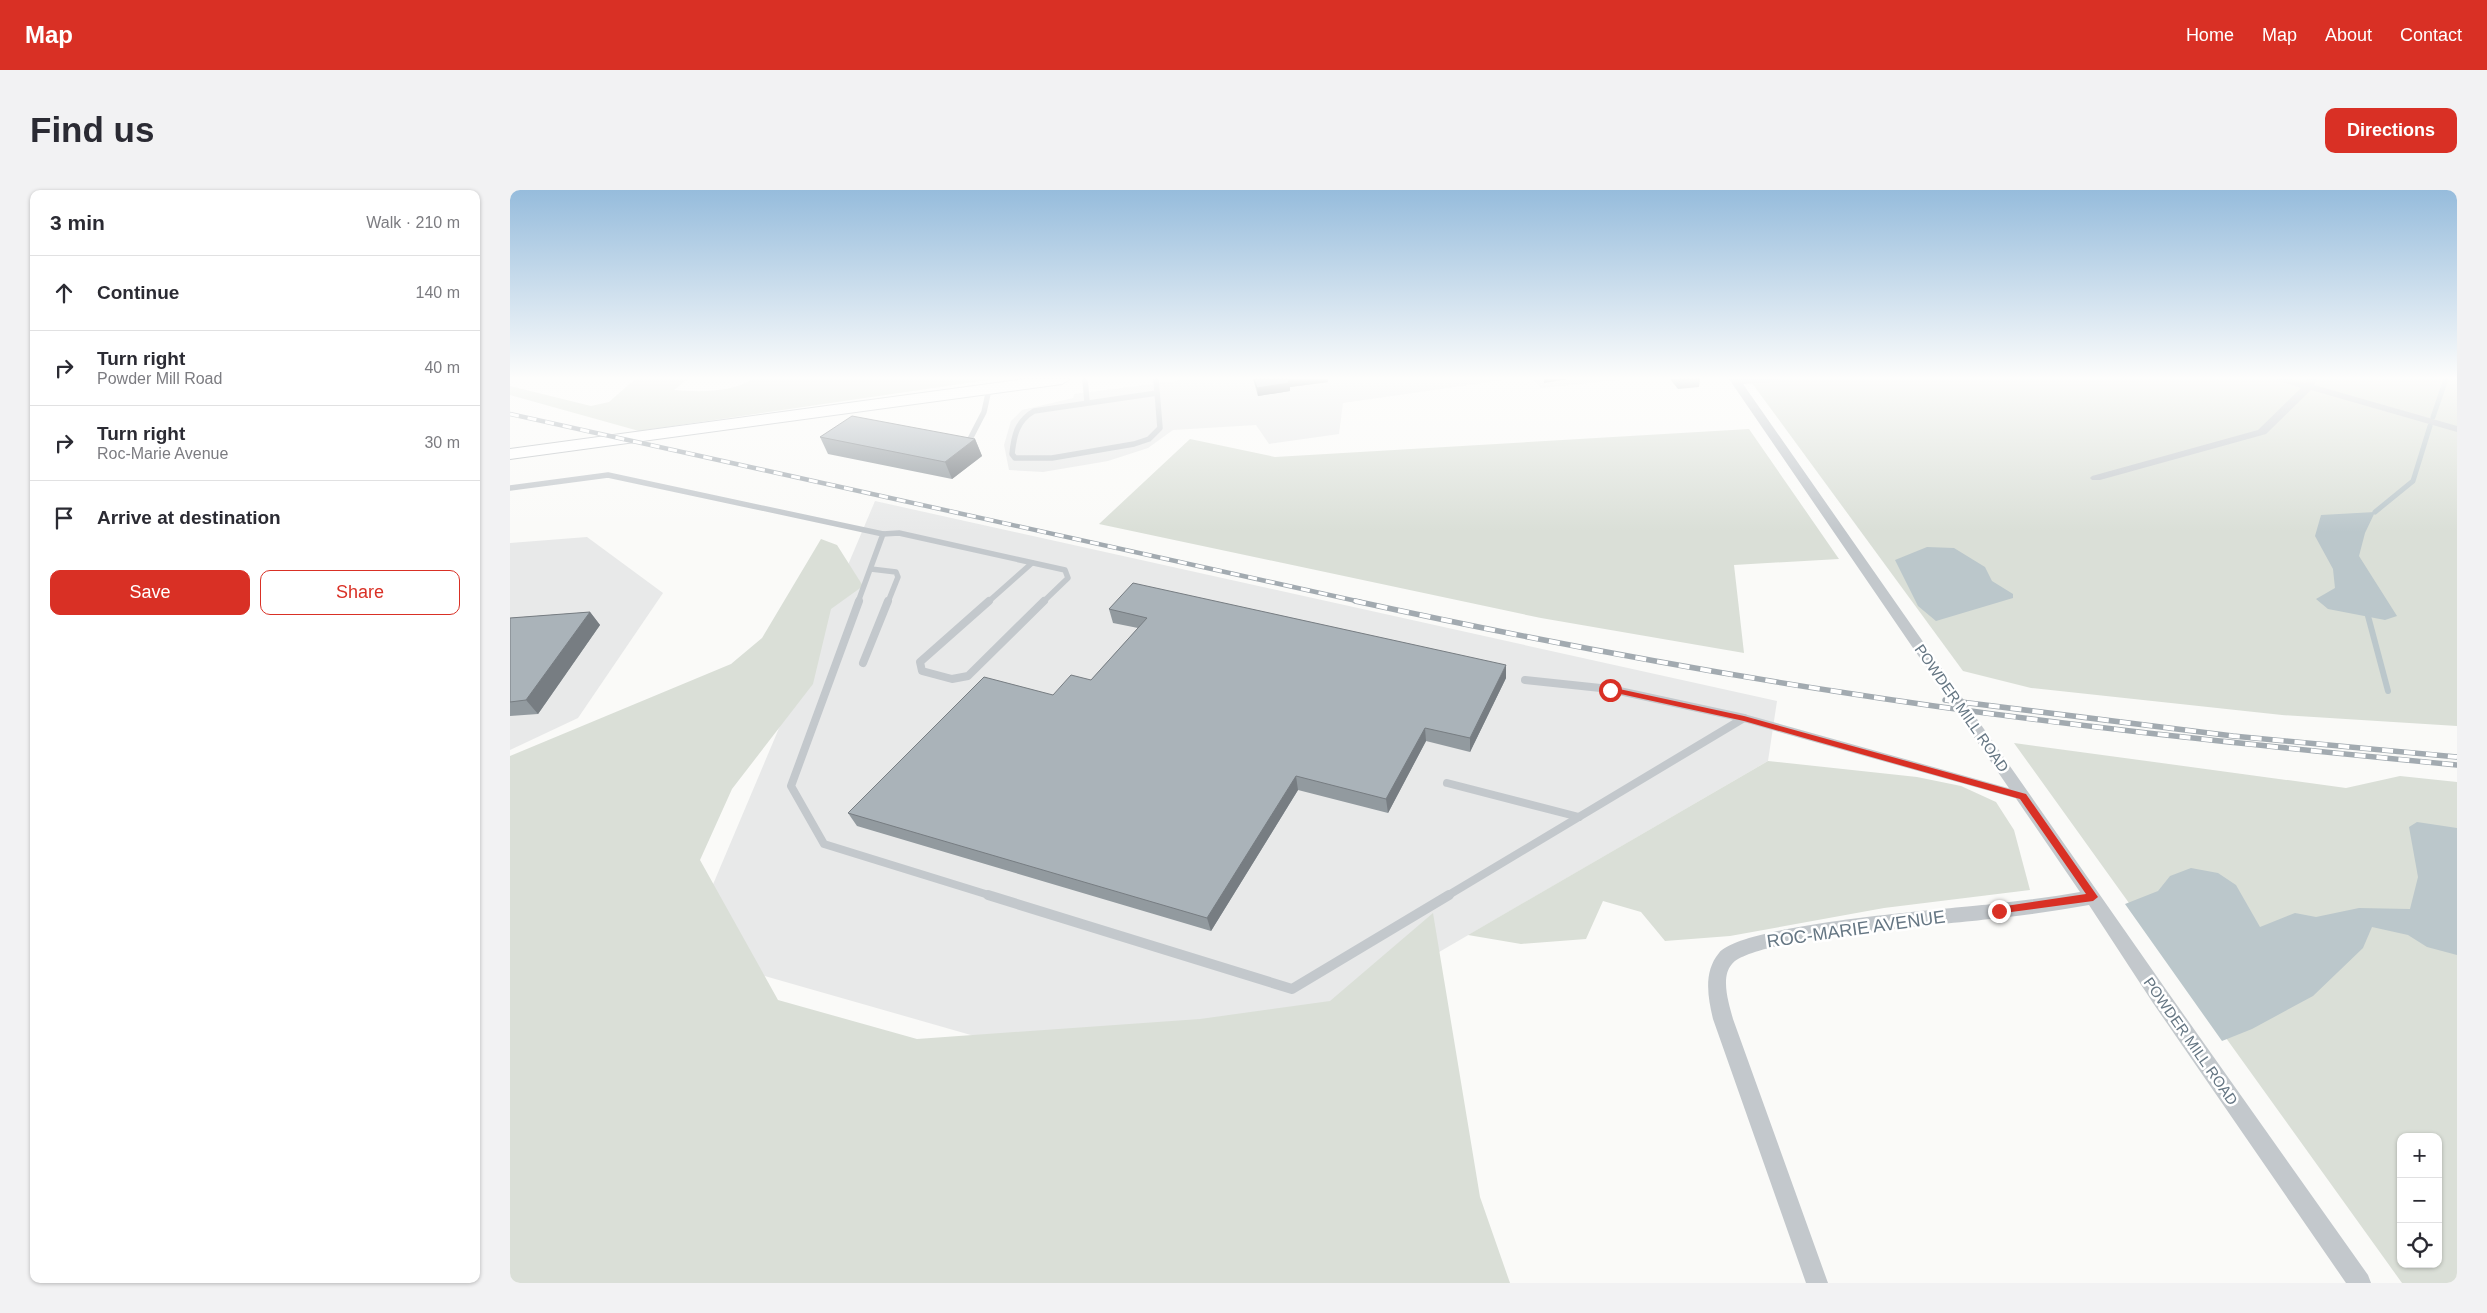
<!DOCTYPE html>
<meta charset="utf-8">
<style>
body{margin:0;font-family:Helvetica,sans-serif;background:#f2f2f3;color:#2b2b33}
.controls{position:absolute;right:15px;bottom:15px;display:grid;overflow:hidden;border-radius:10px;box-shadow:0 1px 4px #0004}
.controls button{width:45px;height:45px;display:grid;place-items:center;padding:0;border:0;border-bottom:1px solid #e1e1e2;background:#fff;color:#2b2b33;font:25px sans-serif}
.stop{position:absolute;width:15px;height:15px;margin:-11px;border:4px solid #d93025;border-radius:50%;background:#fff}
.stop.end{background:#d93025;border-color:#fff;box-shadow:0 1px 5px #0008}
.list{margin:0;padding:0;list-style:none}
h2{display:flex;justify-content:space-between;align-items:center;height:65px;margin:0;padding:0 20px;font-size:21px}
h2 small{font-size:16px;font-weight:400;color:#7c7c81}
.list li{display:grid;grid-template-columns:32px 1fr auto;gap:15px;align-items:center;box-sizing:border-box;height:75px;padding:0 20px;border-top:1px solid #e1e1e2}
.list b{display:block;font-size:19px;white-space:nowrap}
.list p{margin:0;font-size:16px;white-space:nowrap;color:#7c7c81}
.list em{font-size:16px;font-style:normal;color:#7c7c81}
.actions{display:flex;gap:10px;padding:15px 20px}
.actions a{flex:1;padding:11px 0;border:1px solid #d93025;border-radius:10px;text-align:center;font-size:18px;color:#d93025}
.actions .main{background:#d93025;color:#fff}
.icon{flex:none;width:28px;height:28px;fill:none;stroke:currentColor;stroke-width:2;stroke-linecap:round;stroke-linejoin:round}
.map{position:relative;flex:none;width:1947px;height:1093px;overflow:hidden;border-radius:10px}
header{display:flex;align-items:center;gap:30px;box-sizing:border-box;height:70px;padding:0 25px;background:#d93025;color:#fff}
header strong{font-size:24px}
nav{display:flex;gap:28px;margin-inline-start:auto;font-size:18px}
.intro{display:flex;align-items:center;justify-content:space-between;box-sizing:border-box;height:120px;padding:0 30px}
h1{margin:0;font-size:35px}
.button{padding:12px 22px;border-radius:10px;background:#d93025;color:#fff;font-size:18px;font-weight:700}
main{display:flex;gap:30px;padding:0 30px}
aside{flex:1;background:#fff;border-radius:10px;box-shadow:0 1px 4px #0004}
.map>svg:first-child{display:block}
.built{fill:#e8e9e9}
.green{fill:#dadfd7;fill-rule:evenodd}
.water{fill:#bbc7cb}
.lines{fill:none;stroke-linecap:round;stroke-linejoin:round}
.stream-far1{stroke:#bbc7cb;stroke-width:5}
.stream{stroke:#bbc7cb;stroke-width:6}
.primary-casing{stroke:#b5babe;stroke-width:2}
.lane-far2{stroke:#c3c8cc;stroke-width:5.5}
.lane-far1{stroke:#c3c8cc;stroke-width:8}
.lane{stroke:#c3c8cc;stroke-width:10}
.street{fill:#c3c8cc;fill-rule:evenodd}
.primary{fill:#fff;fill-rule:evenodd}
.rail-far1-casing{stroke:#a2aab0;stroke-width:4.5}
.rail-casing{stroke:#a2aab0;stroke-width:5.5}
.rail-far1{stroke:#fff;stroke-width:3;stroke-dasharray:9;stroke-linecap:butt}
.rail{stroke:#fff;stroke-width:4;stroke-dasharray:11;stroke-linecap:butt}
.wall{fill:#929a9f}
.shaded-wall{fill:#777d82}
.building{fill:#aab3b9;stroke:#777d82}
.route{fill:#d93025}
.labels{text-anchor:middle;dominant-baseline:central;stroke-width:5;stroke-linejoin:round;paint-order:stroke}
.street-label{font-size:15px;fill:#657683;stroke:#fff}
.near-street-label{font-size:18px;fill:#657683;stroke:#fff}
</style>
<header>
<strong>Map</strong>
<nav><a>Home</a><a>Map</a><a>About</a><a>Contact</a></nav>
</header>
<div class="intro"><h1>Find us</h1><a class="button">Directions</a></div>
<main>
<aside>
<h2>3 min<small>Walk · 210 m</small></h2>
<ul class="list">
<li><svg class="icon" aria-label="ahead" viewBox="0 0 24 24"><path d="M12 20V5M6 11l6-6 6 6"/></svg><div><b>Continue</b></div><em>140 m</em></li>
<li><svg class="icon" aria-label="right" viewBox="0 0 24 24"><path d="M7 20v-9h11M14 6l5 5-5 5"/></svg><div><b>Turn right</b><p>Powder Mill Road</p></div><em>40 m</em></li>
<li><svg class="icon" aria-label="right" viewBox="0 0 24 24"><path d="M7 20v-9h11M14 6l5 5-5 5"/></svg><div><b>Turn right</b><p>Roc-Marie Avenue</p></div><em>30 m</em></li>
<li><svg class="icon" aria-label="arrive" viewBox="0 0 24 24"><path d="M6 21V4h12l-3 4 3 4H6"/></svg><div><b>Arrive at destination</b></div></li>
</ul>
<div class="actions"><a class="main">Save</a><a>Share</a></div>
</aside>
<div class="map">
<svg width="1947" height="1093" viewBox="0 0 1947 1093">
<rect width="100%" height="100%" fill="#fafaf8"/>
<g class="built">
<path d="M 682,189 L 1001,189 L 833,213 L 829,244 L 759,254 L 746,235 L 663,240 L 638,258 L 598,271 L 533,282 L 499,280 L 494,255 L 501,231 L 512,220 L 563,208 L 564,204 Z"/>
<path d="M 1022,189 L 1120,189 L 1031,198 Z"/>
<path d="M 365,311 L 1267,511 L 1258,571 L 819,826 L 622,891 L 174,763 Z"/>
<path d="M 77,347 L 153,403 L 68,528 L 0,560 L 0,353 Z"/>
</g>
<g class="green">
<path d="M 125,189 L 178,189 L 164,200 C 188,202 222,203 242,189 L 485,189 L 129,241 L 0,205 L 0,196 L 81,216 L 99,212 Z"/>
<path d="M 1239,189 L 1947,189 L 1947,536 L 1772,525 L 1521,498 L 1453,481 Z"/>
<path d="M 1239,239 L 1329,369 L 1224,375 L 1234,463 L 1031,428 L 589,334 L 680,249 L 765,267 Z"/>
<path d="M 311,349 L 327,355 L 353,396 L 321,419 L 303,494 L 222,599 L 190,670 L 268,810 L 407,849 L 690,829 L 820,811 L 923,723 L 970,1007 L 1000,1093 L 0,1093 L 0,566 L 221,474 L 252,448 Z"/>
<path d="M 1504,553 L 1836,598 L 1890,586 L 1947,592 L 1947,1093 L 1892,1093 ZM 1891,947 L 1928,947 L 1928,1074 L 1891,1074 Z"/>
<path d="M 1258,571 L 1407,587 L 1451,596 L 1486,612 L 1504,640 L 1520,700 L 1374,718 L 1220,746 L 1155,751 L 1131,722 L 1093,711 L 1076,749 L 1011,754 L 958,745 Z"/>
</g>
<g class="water">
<path d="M 1865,322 L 1855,343 L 1849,366 L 1887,426 L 1875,430 L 1818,419 L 1806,409 L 1825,398 L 1823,379 L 1805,346 L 1811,325 Z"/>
<path d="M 1417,357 L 1444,358 L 1475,377 L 1482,391 L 1503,404 L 1503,408 L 1426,431 L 1408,416 L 1385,370 Z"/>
<path d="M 1907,632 L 1947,638 L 1947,765 L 1917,757 L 1898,745 L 1862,737 L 1853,758 L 1803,806 L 1742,839 L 1712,851 L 1615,714 L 1648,701 L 1660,686 L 1681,678 L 1708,683 L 1726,695 L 1750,737 L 1785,723 L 1806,727 L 1849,718 L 1900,719 L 1908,687 L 1899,637 Z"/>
</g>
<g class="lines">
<g class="stream-far1">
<path d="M 1923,227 L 1936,189"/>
<path d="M 1865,322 L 1903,291 L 1920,236"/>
</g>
<path class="stream" d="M 1858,426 L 1878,501"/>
<g class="primary-casing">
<path id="primary" d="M 515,189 L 560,189 L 552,194 L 0,269 L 0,259 Z"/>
</g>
<g class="lane-far2">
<path d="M 575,189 L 577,212"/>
<path d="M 646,189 L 650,238 L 639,249 L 624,254 L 542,268 L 505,268 L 502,264 C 504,245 507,231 524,221 L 647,203"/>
<path d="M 459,251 L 474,222 L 479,199"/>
<path d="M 0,298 L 98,285 L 373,344 L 348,412"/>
<path d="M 373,344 L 389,343 L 555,380 L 558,388 L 533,412"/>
<path d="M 361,379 L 386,382 L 388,387 L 378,412"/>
<path d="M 478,412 L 522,373"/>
</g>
<g class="lane-far1">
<path d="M 349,411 L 281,596 L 314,654 L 482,706"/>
<path d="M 479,411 L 410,472 L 412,481 L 442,489 L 458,486 L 534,411"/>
<path d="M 353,473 L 378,411"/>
<path d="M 1015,490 L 1100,499 L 1234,528"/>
<path d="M 937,593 L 1069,627"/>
<path d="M 937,706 L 1234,528 L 1512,606"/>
</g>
<path class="lane" d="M 478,705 L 782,799 L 939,705"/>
<g class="street">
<path d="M 1219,189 L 1268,189 L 1263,192 L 1233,194 L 1657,801 L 1858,1085 L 1861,1093 L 1836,1093 L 1643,813 L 1579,715 C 1549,720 1519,725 1489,728 C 1445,734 1244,747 1222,774 C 1210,787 1219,814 1223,829 L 1318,1093 L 1296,1093 L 1203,829 C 1198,808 1193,782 1209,763 C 1232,734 1438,719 1483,714 C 1512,711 1541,707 1570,702 Z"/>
<path d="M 1764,189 L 1781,189 L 1795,193 L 1797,189 L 1807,189 L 1804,195 L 1947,236 L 1947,242 L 1801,200 L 1756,244 L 1590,290 L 1582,290 L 1580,288 L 1582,286 L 1748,240 L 1791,198 Z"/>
</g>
<use href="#primary" class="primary"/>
<g class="rail-far1-casing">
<path id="rail-far1" d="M 0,224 L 851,412"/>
</g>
<g class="rail-casing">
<g id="rail">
<path d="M 845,411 C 1006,446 1167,477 1330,502 C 1534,534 1741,555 1947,575"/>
<path d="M 1435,510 L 1723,546 L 1947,567"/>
</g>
</g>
<use href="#rail-far1" class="rail-far1"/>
<use href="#rail" class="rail"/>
</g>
<g class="wall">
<path d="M 743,189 L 818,189 L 818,192 L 780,197 L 780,201 L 748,206 Z"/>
<path d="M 1160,189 L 1190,189 L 1189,197 L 1168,199 Z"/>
<path d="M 310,247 L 465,249 L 472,266 L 442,289 L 318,264 Z"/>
<path d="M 599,419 L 996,488 L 960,562 L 916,551 L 878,623 L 788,600 L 701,741 L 347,636 L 338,623 L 543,505 L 581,490 L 628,438 L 603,433 Z"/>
<path d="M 80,422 L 90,435 L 28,524 L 0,526 L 0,428 Z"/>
</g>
<g class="shaded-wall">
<path d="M 778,189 L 818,189 L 818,192 L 780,197 L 780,201 L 748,206 L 747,198 Z"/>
<path d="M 1034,189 L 1059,189 L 1034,193 Z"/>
<path d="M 465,249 L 472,266 L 442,289 L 435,272 Z"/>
<path d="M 80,422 L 90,435 L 28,524 L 16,510 Z"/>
<path d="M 996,475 L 996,488 L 960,562 L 960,548 Z"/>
<path d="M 915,538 L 916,551 L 878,623 L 876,609 Z"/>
<path d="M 786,586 L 788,600 L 701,741 L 697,728 Z"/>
</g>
<g class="building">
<path d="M 744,189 L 778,189 L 779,193 L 747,198 Z"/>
<path d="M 1167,189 L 1190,189 L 1169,191 Z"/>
<path d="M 342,226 L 465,249 L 435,272 L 310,247 Z"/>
<path d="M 623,393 L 996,475 L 960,548 L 915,538 L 876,609 L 786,586 L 697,728 L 338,623 L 474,487 L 543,505 L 561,485 L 581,490 L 637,428 L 599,419 Z"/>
<path d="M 80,422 L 16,510 L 0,512 L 0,428 Z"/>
</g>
<linearGradient id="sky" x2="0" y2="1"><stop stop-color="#96bcdc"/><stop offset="0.55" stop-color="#fdfdfc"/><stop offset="1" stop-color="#fdfdfc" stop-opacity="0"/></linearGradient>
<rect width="1947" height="342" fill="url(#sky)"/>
<path class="route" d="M 1100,497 L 1234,526 L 1516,604 L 1588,707 L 1583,711 L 1486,724 L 1486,718 L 1489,717 L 1576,704 L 1510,609 L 1234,531 L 1097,501 L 1097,498 Z"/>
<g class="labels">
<g class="street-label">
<text transform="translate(1452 518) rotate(55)">POWDER MILL ROAD</text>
<text transform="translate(1681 851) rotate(55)">POWDER MILL ROAD</text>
</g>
<g class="near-street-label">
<text transform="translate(1346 739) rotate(-8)">ROC-MARIE AVENUE</text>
</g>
</g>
</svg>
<div class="controls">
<button>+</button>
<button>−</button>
<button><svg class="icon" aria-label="locate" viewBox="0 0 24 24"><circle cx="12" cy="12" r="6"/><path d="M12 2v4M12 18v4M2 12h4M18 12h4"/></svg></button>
</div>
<div class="stop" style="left:1100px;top:500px"></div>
<div class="stop end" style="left:1489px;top:721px"></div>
</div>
</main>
